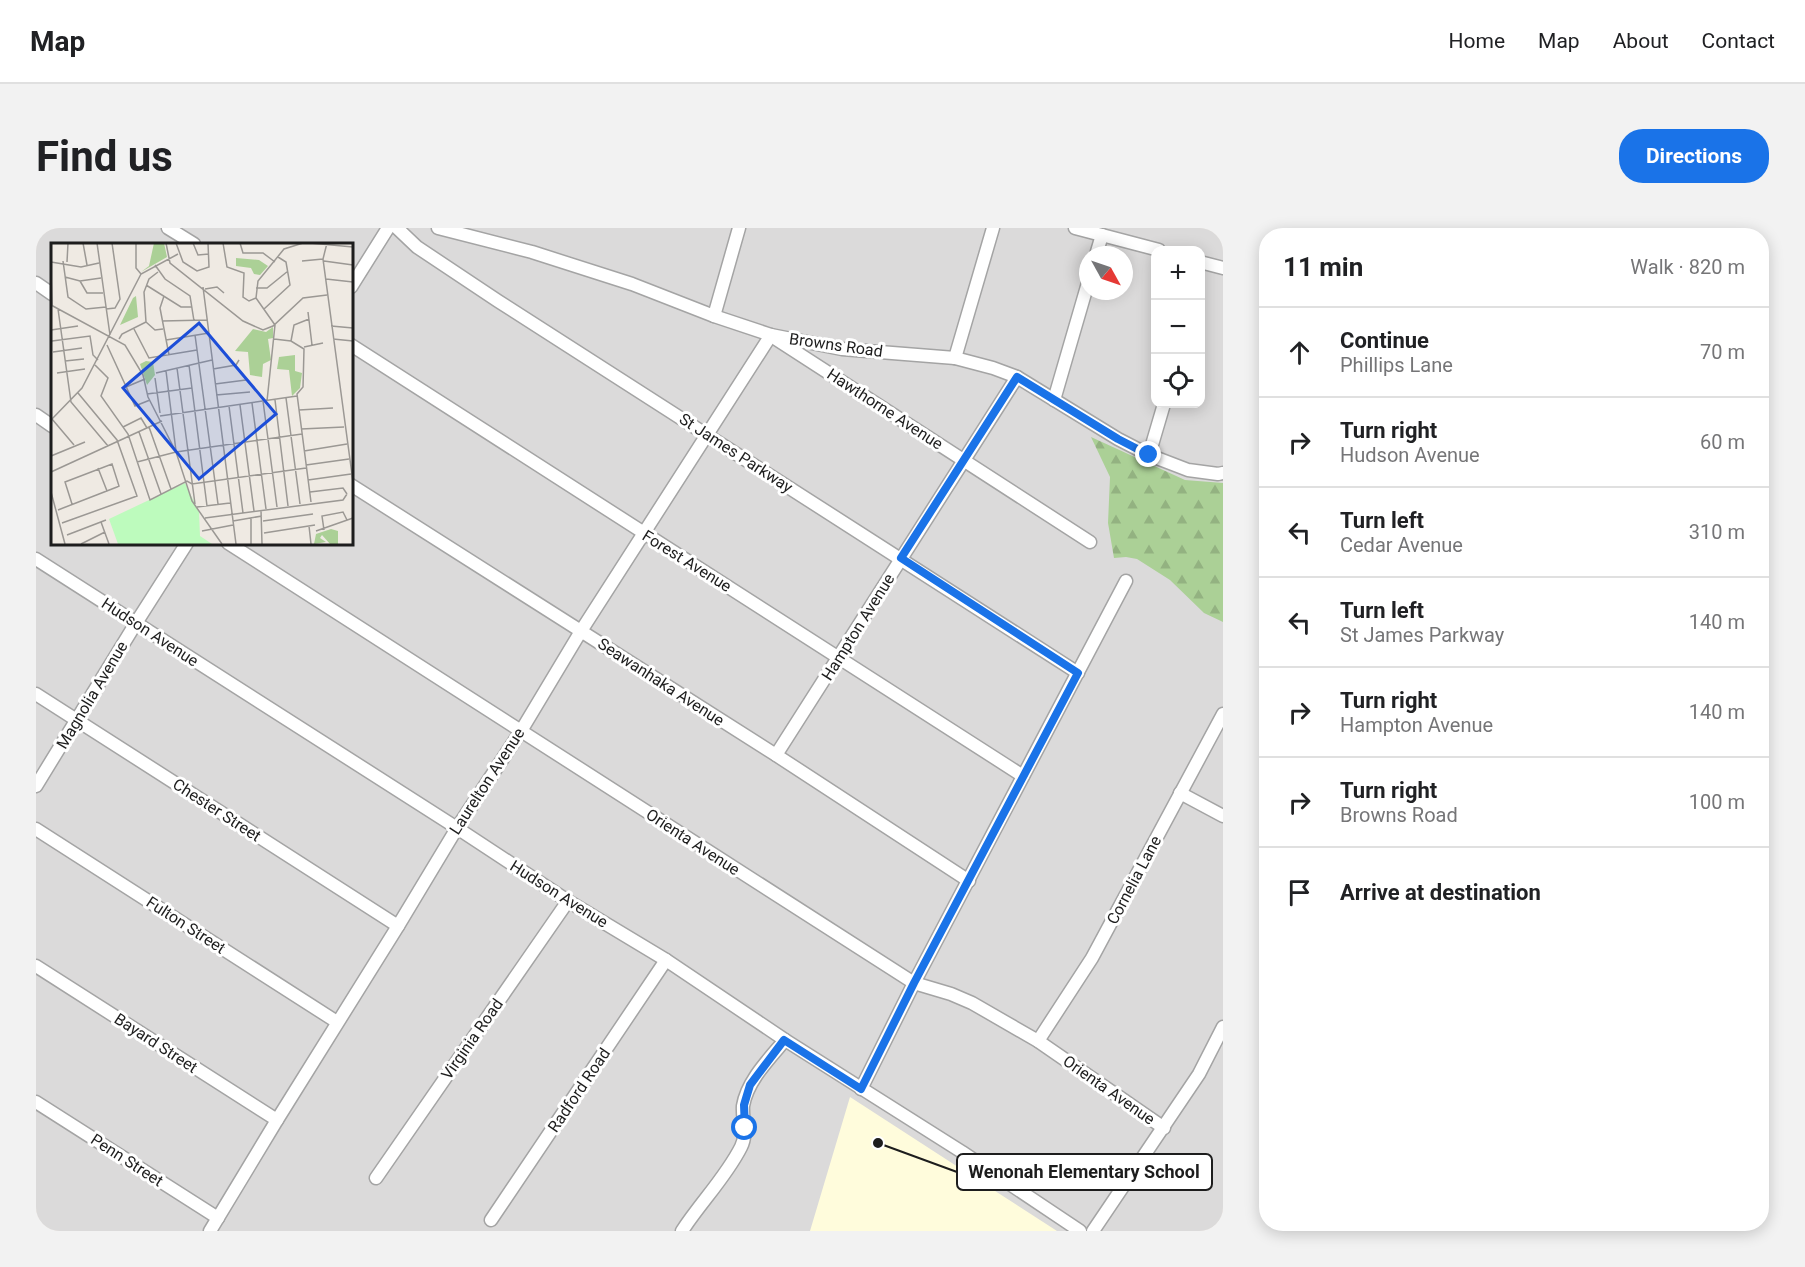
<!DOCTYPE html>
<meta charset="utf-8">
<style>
body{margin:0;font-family:Roboto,sans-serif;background:#f2f2f2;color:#202124}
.controls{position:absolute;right:18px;top:18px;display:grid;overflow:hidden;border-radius:12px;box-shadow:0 3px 15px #0003}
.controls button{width:54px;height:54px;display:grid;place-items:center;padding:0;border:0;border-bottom:2px solid #e0e0e0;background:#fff;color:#202124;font:30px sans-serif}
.compass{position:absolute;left:1043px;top:18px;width:54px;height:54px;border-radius:50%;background:#fff;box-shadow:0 3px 15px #0003;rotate:130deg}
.stop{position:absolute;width:18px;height:18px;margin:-14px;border:4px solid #1a73e8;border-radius:50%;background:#fff}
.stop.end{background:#1a73e8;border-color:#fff;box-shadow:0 2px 6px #0008}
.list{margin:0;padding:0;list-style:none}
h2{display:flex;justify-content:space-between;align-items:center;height:78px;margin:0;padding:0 24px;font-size:26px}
h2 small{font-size:20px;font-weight:400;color:#757577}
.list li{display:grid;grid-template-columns:39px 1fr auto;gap:18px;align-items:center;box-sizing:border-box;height:90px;padding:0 24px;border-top:2px solid #e0e0e0}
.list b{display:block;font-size:22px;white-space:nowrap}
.list p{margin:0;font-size:20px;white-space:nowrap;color:#757577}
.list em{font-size:20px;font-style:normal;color:#757577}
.icon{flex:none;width:33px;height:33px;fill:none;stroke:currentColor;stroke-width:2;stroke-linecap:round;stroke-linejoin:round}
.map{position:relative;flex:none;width:1187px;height:1003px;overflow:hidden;border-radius:24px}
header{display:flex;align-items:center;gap:36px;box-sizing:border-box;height:84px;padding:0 30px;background:#fff;border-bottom:2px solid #e0e0e0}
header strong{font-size:28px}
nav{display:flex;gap:33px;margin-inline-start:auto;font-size:21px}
.intro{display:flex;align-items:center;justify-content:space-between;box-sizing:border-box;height:144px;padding:0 36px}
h1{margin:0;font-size:42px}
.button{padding:15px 27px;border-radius:24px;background:#1a73e8;color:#fff;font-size:21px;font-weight:700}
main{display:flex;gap:36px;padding:0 36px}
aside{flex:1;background:#fff;border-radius:24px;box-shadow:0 3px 15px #0003}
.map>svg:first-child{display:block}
.residential{fill:#dbdada;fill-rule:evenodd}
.education{fill:#fffcdc}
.forest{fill:url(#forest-firs)}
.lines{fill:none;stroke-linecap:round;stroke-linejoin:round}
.minor-casing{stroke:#a4a4a4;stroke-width:15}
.minor{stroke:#fff;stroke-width:12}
.route{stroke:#1a73e8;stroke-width:8}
.labels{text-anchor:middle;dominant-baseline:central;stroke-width:6;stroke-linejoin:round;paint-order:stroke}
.street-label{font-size:16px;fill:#1d1d1d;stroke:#fff}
.inset-road{fill:none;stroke:#9b9894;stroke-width:1.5}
.view{fill:#1d4ed8;fill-opacity:0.15;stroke:#1d4ed8;stroke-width:3}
.inset-edge{fill:none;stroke:#1d1d1d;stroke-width:3}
.leader{fill:none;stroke:#1d1d1d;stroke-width:2}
.callout-dot{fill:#1d1d1d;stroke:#fff;stroke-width:2}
.callout{fill:#fff;stroke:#1d1d1d;stroke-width:2}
.callout-label{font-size:18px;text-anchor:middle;font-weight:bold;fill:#1d1d1d}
</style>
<header>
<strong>Map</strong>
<nav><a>Home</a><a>Map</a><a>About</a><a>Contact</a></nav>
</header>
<div class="intro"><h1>Find us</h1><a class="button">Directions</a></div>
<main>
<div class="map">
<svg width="1187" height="1003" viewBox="0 0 1187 1003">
<defs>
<pattern id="forest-firs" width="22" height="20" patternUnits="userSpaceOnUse" patternTransform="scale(1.5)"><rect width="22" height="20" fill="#abd096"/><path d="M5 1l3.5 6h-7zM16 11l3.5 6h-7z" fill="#93b281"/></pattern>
</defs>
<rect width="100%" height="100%" fill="#efeae3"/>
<path class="residential" d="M 0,0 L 1187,0 L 1187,1003 L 0,1003 ZM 16,16 L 315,16 L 315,315 L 16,315 ZM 1120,22 L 1164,22 L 1164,176 L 1120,176 ZM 1052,27 L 1088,27 L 1088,63 L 1052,63 Z"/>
<path class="education" d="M 814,869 L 956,961 L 1021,1003 L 774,1003 Z"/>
<path class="forest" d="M 1055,209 L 1149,252 L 1187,255 L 1187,394 L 1168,385 L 1134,352 L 1101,331 L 1090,329 L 1078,330 L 1072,295 L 1074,249 Z"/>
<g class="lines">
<g class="minor-casing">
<g id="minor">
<path d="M 132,0 L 158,16"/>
<path d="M 361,0 L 381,19 L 462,73 L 1042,445"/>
<path d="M 402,0 L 496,24 L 596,56 L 678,88 L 735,107 L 806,121 L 919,130 L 957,140 L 981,149 L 1082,211 L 1113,227 L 1152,242 L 1182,246 L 1187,245"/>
<path d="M 1039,0 L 1123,22"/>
<path d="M 1060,27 L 1066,7"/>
<path d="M 1164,34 L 1187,40"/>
<path d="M 0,55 L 16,66"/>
<path d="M 315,59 L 352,0"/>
<path d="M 678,88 L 703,0"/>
<path d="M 740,111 L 1054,314"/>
<path d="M 315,117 L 987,548"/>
<path d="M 919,130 L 957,0"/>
<path d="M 1018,172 L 1052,55"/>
<path d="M 0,187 L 16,198"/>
<path d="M 1113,227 L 1128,176"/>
<path d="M 315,257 L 740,527 L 933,653"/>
<path d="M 192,315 L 878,755 L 915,766 L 936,775 L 1002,813 L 1128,900"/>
<path d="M 0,331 L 421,600 L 532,673 L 630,732 L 749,812 L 926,924 L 1044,1003"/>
<path d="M 0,466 L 362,698"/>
<path d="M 740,527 L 981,149"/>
<path d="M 0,558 L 100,395 L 151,315"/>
<path d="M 1144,565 L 1187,588"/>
<path d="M 0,601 L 301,794"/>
<path d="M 0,738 L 241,892"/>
<path d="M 1002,813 L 1056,730 L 1187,486"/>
<path d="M 825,861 L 878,755 L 1090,353"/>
<path d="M 0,874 L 182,990"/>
<path d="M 340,950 L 532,673"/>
<path d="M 455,992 L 630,732"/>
<path d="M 174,1003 L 241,892 L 362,698 L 421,600 L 485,503 L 545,403 L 735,107"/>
<path d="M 646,1003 C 664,975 690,949 705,919 C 712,905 706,892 707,878 C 711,853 733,831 749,812"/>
<path d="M 1057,1003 L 1163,846 L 1187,799"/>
</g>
</g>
<use href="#minor" class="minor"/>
</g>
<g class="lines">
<path class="route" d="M 709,900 L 708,877 L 714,857 L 748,812 L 825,861 L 878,755 L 1042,445 L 865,330 L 981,149 L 1082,211 L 1113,227"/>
</g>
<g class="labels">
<g class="street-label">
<text transform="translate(800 117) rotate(8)">Browns Road</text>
<text transform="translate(849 181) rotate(33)">Hawthorne Avenue</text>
<text transform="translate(700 225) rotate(33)">St James Parkway</text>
<text transform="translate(651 333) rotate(32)">Forest Avenue</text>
<text transform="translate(822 399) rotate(-58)">Hampton Avenue</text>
<text transform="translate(114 404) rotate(33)">Hudson Avenue</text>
<text transform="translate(625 454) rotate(33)">Seawanhaka Avenue</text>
<text transform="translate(56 467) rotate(-59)">Magnolia Avenue</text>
<text transform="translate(451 553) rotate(-57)">Laurelton Avenue</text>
<text transform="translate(181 582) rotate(33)">Chester Street</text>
<text transform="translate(657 614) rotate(33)">Orienta Avenue</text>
<text transform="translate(1098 652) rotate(-62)">Cornelia Lane</text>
<text transform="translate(523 666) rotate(32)">Hudson Avenue</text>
<text transform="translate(150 697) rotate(33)">Fulton Street</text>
<text transform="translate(436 811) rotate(-55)">Virginia Road</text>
<text transform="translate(120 815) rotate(33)">Bayard Street</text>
<text transform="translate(543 862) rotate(-56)">Radford Road</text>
<text transform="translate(1073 862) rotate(35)">Orienta Avenue</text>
<text transform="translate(91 932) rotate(33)">Penn Street</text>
</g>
</g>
<g transform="translate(15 15)">
<rect width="302" height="302" fill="#efeae3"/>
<path d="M 103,0 L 113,0 L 116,14 L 90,29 L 98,23 ZM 185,15 L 208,17 L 217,23 L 209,32 L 203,31 L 200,25 L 185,23 ZM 85,53 L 87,74 L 69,82 L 82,55 ZM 222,84 L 222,95 L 217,96 L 220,117 L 212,121 L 211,134 L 199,132 L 197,109 L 184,108 L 202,86 L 215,89 ZM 244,112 L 244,128 L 251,130 L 249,145 L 241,153 L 238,127 L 226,126 L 228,114 ZM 95,118 L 102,119 L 104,132 L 96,142 L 89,121 ZM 280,286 L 287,288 L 287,301 L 279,301 L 271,292 L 269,295 L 275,299 L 263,301 L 265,291 Z" fill="#abd096"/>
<path d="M 134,240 L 148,269 L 149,293 L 161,301 L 67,301 L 58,276 Z" fill="#bdfbbd"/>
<path class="inset-road" d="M 32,0 L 36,22M 46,0 L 59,92M 85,0 L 85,25 L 90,31M 115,0 L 119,20 L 192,78 L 212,87 L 222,83 L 252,55 L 276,52M 125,0 L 132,19 L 146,28 L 158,24 L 157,0M 142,0 L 147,12 L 158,11M 172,0 L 176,24 L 193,30 L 192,54 L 198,58 L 205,55M 189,0 L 192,10 L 212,10 L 224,19M 259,0 L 302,4M 276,0 L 272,16 L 302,239M 12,18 L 17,54 L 35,66 L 55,64M 251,18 L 272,16M 273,18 L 302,22M 0,19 L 30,24 L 48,20M 16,19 L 17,0M 104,22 L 114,36 L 139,53 L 143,78M 0,31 L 1,62M 14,34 L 29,38 L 50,35M 275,36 L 302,39M 29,38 L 36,50 L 52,50M 95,42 L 130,64 L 141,64M 152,44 L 185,301M 205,45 L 216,45 L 237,28M 154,46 L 166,44 L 173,50M 113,53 L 109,65 L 118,112M 0,62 L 74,102 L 92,132 L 97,154 L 125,209 L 141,258 L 171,301M 7,66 L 20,159 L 57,203M 55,66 L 64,65 L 69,56 L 61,0M 213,66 L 239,42 L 235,19 L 227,14M 257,69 L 261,102M 111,78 L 156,77M 95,79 L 104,87 L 112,86M 280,83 L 302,85M 83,86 L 98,115 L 146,107M 0,87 L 27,83M 144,92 L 167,261M 68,96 L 71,91 L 95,79 L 93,49 L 98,36 L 107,29M 223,96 L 240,98 L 253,106 L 252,144 L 246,151 L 260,259M 282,96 L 302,98M 115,97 L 158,90M 1,98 L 39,93 L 42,112 L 47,117M 240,98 L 243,82 L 258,76M 56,102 L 84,163 L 99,157M 253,104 L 272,100M 2,109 L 31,105M 14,118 L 33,116M 44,122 L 57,135 L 50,153 L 77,191 L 99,257 L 136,238 L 141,241 L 255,225M 138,122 L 156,263M 126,125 L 144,261M 162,126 L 185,122 L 188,117M 115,128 L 125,208M 6,130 L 34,126M 105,130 L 161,117M 104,135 L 109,170M 164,141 L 195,137M 0,143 L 0,165M 75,144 L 94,136M 96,151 L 141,145M 165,152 L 199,149M 235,155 L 249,261M 224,157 L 237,263M 212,158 L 226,264M 216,158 L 224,82 L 205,55 L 207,38 L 233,6 L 252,0M 201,160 L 215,266M 189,162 L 203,268M 178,163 L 192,270M 248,167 L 282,165M 109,173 L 246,153M 1,176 L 23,202M 0,177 L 31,145 L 90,31 L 127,11M 72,184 L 90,175 L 96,185M 98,184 L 120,246M 250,186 L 293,184M 88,189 L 110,251M 253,208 L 296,201M 0,213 L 34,199M 86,219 L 125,209 L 251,191M 255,222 L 298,216M 47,225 L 56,248M 0,229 L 111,178M 257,237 L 300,231M 0,249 L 14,301M 259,249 L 292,245 L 296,251M 146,264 L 179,260M 7,267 L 66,244 L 68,243 L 61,221 L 14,239 L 21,261M 210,267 L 211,301M 154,275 L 292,257 L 296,251M 182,278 L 211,273M 212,278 L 262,271M 50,279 L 58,301M 11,280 L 86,253 L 66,197 L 27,150M 258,283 L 260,301M 273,287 L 271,273 L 292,269 L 296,277M 151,288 L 182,282M 265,288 L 302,275M 213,290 L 264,282M 16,292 L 55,277M 30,301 L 54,289M 200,301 L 200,275"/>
<path class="view" d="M 148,80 L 225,171 L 148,236 L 72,145 Z"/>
<rect width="302" height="302" class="inset-edge"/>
</g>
<path class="leader" d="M842 915L921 944"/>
<circle class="callout-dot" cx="842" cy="915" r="6"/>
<rect class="callout" x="921" y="926" width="255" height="36" rx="6"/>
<g class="callout-label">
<text x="1048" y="950">Wenonah Elementary School</text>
</g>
</svg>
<div class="controls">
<button>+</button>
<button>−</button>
<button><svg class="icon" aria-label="locate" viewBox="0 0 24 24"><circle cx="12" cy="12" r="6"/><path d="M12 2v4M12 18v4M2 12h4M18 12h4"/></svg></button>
</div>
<svg class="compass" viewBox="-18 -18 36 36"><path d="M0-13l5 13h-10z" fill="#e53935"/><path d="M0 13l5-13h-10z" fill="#757577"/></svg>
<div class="stop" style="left:709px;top:900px"></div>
<div class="stop end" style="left:1113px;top:227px"></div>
</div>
<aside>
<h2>11 min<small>Walk · 820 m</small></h2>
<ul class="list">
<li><svg class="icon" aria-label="ahead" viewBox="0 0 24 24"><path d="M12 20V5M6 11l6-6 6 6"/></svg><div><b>Continue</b><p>Phillips Lane</p></div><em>70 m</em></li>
<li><svg class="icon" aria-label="right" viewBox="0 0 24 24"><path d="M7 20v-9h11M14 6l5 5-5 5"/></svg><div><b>Turn right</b><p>Hudson Avenue</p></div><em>60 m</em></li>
<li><svg class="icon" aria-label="left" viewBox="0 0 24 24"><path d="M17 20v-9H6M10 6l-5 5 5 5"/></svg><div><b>Turn left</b><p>Cedar Avenue</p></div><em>310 m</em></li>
<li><svg class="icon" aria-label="left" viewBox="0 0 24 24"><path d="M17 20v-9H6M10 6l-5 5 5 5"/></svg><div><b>Turn left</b><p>St James Parkway</p></div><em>140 m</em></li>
<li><svg class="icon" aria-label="right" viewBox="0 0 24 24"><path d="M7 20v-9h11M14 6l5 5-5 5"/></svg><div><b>Turn right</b><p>Hampton Avenue</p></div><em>140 m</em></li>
<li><svg class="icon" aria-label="right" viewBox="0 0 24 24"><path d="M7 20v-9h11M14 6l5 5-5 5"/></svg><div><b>Turn right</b><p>Browns Road</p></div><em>100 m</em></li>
<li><svg class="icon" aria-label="arrive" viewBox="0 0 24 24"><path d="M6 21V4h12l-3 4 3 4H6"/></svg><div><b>Arrive at destination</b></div></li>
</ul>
</aside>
</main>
